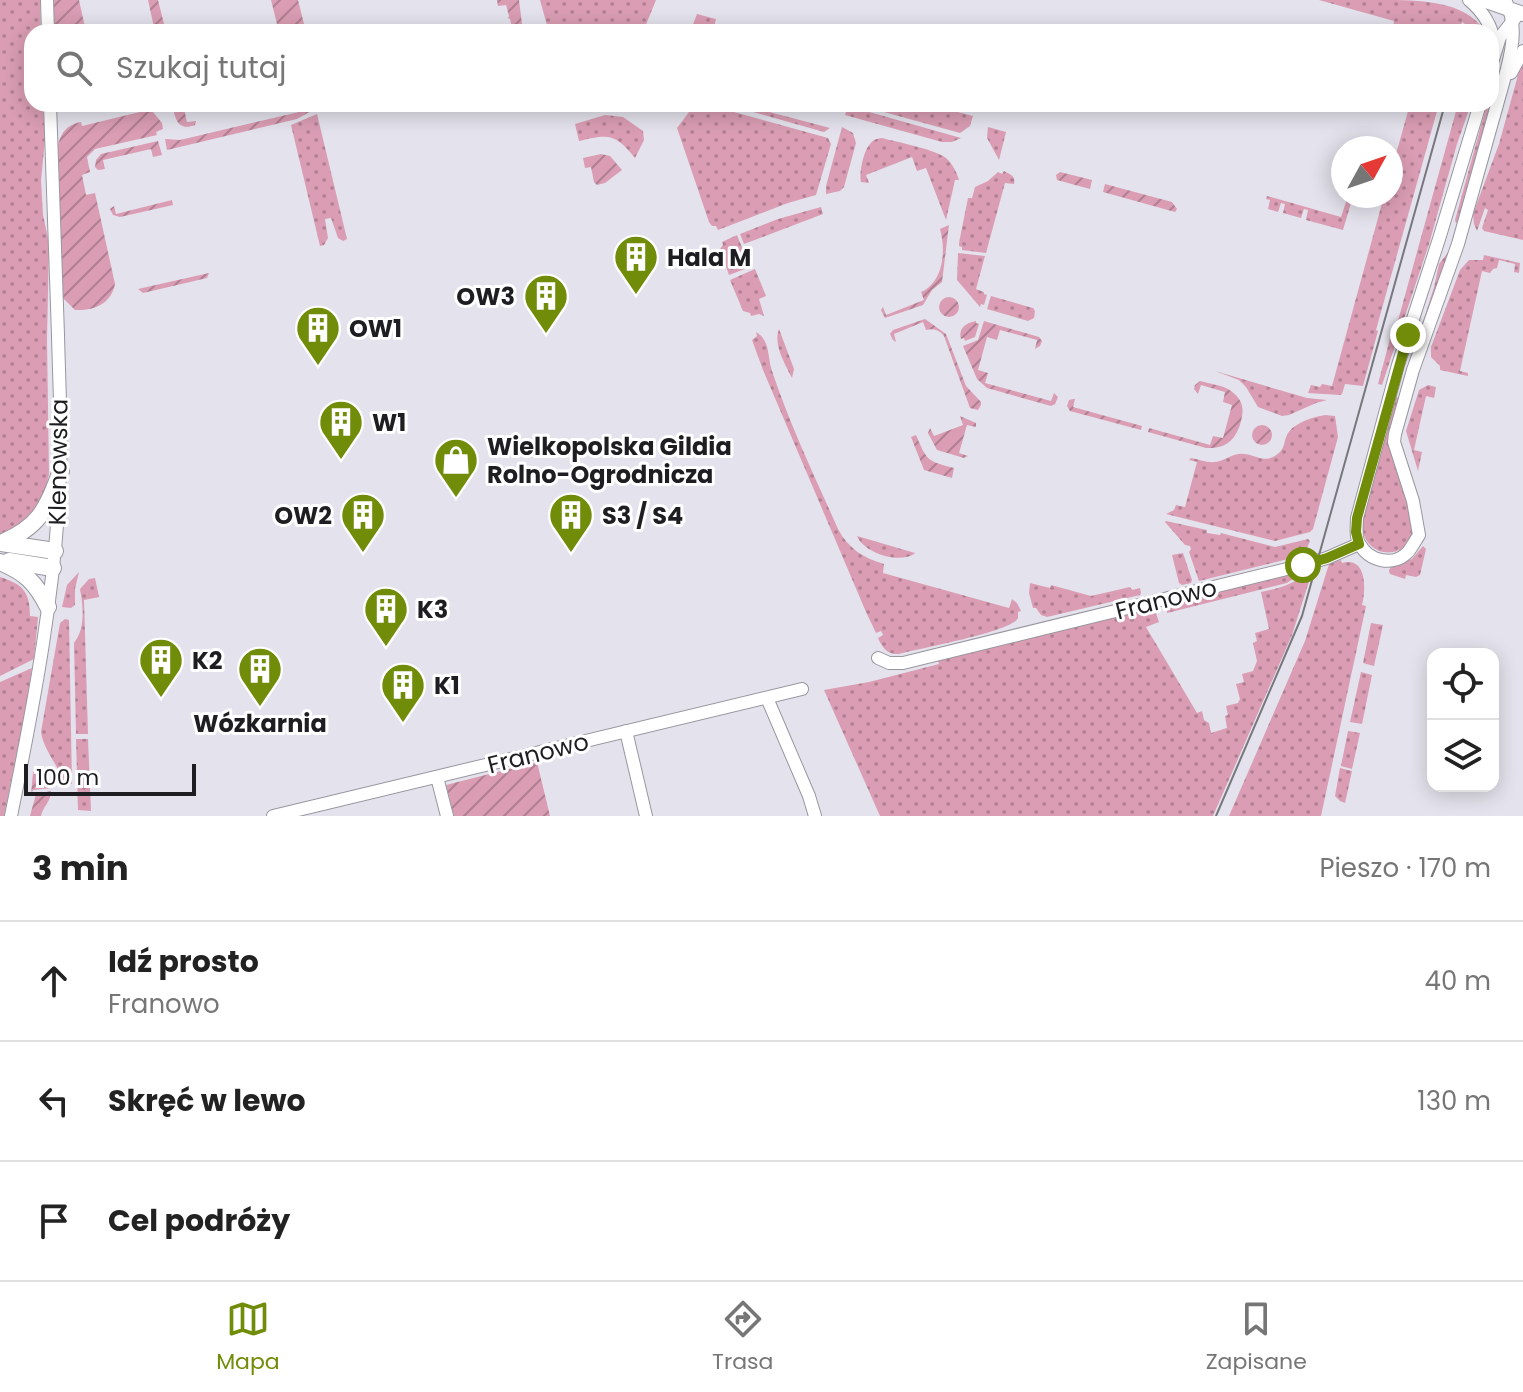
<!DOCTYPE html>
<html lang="pl">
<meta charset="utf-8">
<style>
body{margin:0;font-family:Poppins,sans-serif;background:#f2f2f2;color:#222}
.controls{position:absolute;right:24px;bottom:24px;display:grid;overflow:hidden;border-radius:16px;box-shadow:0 4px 20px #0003}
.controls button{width:72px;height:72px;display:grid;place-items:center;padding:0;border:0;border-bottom:2px solid #e0e0e0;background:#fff;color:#222;font:40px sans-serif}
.compass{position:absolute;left:1331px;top:136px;width:72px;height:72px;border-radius:50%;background:#fff;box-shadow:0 4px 20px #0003;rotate:50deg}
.scale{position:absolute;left:24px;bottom:20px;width:172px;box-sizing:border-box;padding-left:8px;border:4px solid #1e1e22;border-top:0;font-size:22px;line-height:28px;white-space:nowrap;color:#1e1e22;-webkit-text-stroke:6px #fff;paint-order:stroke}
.stop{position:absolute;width:24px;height:24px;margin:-18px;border:6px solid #708c09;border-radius:50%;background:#fff}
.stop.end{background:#708c09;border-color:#fff;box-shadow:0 2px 8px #0008}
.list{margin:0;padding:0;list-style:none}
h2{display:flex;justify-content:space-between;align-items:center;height:104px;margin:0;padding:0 32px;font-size:34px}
h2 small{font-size:26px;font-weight:400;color:#767676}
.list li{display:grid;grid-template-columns:52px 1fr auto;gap:24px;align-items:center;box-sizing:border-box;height:120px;padding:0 32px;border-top:2px solid #e0e0e0}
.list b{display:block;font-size:30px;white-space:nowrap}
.list p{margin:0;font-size:26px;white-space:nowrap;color:#767676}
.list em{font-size:26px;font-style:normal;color:#767676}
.icon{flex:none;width:44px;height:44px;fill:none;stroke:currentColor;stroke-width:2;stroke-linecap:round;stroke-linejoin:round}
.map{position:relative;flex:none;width:1523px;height:816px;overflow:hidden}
.search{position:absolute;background:#fff;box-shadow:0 4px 20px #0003;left:24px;right:24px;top:24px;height:88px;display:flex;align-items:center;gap:20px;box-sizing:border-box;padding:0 28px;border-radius:24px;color:#767676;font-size:30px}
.sheet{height:464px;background:#fff}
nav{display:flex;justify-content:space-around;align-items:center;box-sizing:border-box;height:112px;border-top:2px solid #e0e0e0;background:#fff;font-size:22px;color:#767676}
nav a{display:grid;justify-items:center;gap:4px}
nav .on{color:#708c09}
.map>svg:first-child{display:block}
.grass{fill:url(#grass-dots)}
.garden{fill:url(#garden-furrows)}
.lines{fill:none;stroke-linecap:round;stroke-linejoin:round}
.minor-casing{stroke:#9897a0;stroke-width:14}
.tertiary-casing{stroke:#9897a0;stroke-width:16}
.secondary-casing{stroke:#9897a0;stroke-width:18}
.minor{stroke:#fff;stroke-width:12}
.tertiary{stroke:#fff;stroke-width:14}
.secondary{stroke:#fff;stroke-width:16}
.tram{stroke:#77777e;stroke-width:2}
.route{stroke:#708c09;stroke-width:10}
.labels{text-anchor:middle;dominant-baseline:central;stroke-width:6;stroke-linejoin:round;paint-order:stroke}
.poi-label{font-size:24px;font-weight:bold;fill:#1e1e22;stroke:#fff;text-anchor:start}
.street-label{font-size:24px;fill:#1e1e22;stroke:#fff}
</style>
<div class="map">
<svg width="1523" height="816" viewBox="0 0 1523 816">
<defs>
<pattern id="grass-dots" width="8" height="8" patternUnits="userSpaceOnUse" patternTransform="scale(2)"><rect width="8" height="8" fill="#da9db3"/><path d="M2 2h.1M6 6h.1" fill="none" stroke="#b07f91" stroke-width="1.8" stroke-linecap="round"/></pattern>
<pattern id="garden-furrows" width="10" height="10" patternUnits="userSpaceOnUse" patternTransform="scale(2)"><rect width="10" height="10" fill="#da9db3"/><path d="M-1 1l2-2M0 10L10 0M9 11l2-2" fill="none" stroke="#b07f91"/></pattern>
</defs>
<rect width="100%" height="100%" fill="#e4e3ed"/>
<g class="grass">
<path d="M 0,0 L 40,0 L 41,32 L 32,32 L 32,104 L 43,104 L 45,140 L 41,180 L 43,215 L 49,243 L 47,340 L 49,474 L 44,496 L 29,522 L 6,534 L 0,534 Z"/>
<path d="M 540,0 L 656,0 L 643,32 L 551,32 L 548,29 Z"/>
<path d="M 1319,0 C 1341,0 1362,0 1383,0 C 1417,0 1467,0 1485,32 L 1474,32 L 1471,28 L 1462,22 L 1459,32 L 1392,32 L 1394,21 Z"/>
<path d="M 697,14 L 716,19 L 713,32 L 690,32 Z"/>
<path d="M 1523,57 L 1523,240 L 1484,231 L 1482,228 L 1488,210 L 1485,208 L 1477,231 L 1474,224 L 1473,214 L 1499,144 Z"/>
<path d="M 695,104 L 705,104 L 828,138 L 831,144 L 816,195 L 788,203 L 718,230 L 716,226 L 712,226 L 709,222 L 677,128 Z"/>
<path d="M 725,104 L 743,105 L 830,128 L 824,132 Z"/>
<path d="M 855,104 L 927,104 L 973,116 L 970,126 L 960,133 Z"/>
<path d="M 1410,104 L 1439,104 L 1376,330 L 1378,331 L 1363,386 L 1345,384 L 1342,394 L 1340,395 L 1308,393 L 1311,385 L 1320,387 L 1322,384 L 1332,386 L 1384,196 L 1391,196 L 1391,172 Z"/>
<path d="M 1458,104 L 1471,104 L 1457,144 L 1429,244 L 1382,385 L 1378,384 L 1391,335 L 1394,335 Z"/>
<path d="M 1487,104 L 1491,104 L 1458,222 L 1456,223 L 1455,220 Z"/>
<path d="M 848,106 L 961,138 L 952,142 L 942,142 L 845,115 Z"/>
<path d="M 317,114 L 347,239 L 343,241 L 338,238 L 331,218 L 325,219 L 328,238 L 324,245 L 320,246 L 291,125 Z"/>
<path d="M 605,115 L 623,117 L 643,131 L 644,140 L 635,158 C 615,133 608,134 579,141 L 575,124 Z"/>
<path d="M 842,127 L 853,133 L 856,143 L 844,187 L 840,191 L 826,194 L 826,186 Z"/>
<path d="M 988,127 L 1006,132 L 999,160 L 987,138 Z"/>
<path d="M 882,138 C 896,142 935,149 946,158 C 952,163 957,173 959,180 L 955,180 L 946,220 L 926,168 L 917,171 L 912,157 L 866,175 L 869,183 L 861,182 C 859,173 863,152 870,144 C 874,139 876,139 882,138 Z"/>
<path d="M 1004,171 C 1011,175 1016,176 1014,184 L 1005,183 L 986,253 L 962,250 L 962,247 L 959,246 L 959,243 L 968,198 L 972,198 L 975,187 L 988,181 L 998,172 L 1002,174 Z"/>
<path d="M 1267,196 L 1341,217 L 1348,196 L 1353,196 L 1343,230 L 1306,220 L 1308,210 L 1304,209 L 1301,218 L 1283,213 L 1285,204 L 1281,203 L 1278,212 L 1268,209 L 1270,200 L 1266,199 Z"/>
<path d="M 821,207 L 823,214 L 744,244 L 740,234 L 778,219 Z"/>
<path d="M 737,235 L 750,267 L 729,275 L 720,249 L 723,245 L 722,242 Z"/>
<path d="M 1449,251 L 1414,350 L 1434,287 L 1439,264 Z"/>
<path d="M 958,253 L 985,256 L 976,289 L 984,292 L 984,294 L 987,295 L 984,305 L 981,304 L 980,307 L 957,280 Z"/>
<path d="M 1484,255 L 1520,263 L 1519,273 L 1514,272 L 1515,264 L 1499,260 L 1497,268 L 1493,269 L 1490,273 L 1482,271 L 1460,371 L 1468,373 L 1468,376 L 1440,370 L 1440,366 L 1431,357 L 1431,347 L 1460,270 L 1469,260 L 1483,260 Z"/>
<path d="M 755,269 L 766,296 L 759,299 L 764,316 L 759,314 L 751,316 L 750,313 L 743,311 L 730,280 Z"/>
<path d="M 991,296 L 1033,308 L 1035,311 L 1034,318 L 1028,321 L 987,309 Z"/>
<path d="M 779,329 L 794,369 L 792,378 C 785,364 773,344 779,329 Z"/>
<path d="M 756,332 C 771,341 767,357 772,371 C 790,425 815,477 838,529 C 848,548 863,558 884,564 L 883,573 L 1009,608 L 1012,599 L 1017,603 L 1021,611 L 1018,612 C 1018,614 1018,616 1018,618 C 1012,632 916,649 899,654 C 887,655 882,647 878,638 L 883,635 L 881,631 L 876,633 L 866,612 L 763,370 L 752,340 L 757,336 Z"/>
<path d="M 1215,371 L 1307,398 L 1327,400 L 1316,403 L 1289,415 L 1282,416 L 1258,407 L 1246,387 L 1239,380 Z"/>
<path d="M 1428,385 L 1436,387 L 1434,398 L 1426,396 L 1414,450 L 1422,452 L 1418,471 L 1406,431 L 1419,390 Z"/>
<path d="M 1396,397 L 1399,398 C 1396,413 1390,431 1390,447 C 1390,452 1393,459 1395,465 C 1401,483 1414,513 1413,531 C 1410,560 1362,562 1362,522 Z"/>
<path d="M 1325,415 L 1335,416 L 1338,437 L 1313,529 L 1310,532 L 1275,541 L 1166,514 L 1174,510 L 1176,505 L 1185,507 L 1197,462 L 1189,460 L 1191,458 C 1198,459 1207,463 1215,462 C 1224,461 1230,455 1239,454 C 1254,452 1264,467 1280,452 C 1285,446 1284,441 1287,435 C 1293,423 1313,417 1325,415 Z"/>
<path d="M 1166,521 L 1207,530 L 1207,533 L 1220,535 L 1221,533 L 1275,547 L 1308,539 L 1310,541 L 1304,555 L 1199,581 L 1189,552 L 1191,549 L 1190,546 L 1185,545 L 1165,522 Z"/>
<path d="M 857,536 L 915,553 L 914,554 C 898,564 864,553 857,536 Z"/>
<path d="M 1423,546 L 1426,549 L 1420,575 L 1416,577 L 1406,575 L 1405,579 L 1390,574 L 1389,570 L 1391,567 L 1412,559 Z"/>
<path d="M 1183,553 L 1192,580 L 1191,583 L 1182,585 L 1179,583 L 1172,555 Z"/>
<path d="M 1341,560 L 1342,563 C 1367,556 1366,589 1362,605 L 1366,606 L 1321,816 L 1229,816 L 1305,641 L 1329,564 Z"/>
<path d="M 1313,569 L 1292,635 L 1213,816 L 880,816 L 824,690 L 869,682 L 939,664 L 938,661 L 1149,609 L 1156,613 L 1159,622 L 1146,627 L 1197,713 L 1202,711 L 1204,720 L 1209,723 L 1211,733 L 1227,728 L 1225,716 L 1228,715 L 1226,706 L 1238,703 L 1240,699 L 1236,684 L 1244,682 L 1242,674 L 1253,671 L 1257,661 L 1253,643 L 1257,641 L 1255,633 L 1269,629 L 1261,592 C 1279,588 1295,585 1307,571 Z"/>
<path d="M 79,572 L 75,589 L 75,605 L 71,608 L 62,607 L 67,585 Z"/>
<path d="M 1300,572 L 1300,574 L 1287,583 L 1167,613 L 1167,608 L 1171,604 Z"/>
<path d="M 0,577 C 23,584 30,592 30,616 L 38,617 L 34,659 L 0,676 Z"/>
<path d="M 95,578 L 99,597 L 84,600 L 88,734 L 76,734 L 74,643 C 86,628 83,606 80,589 L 89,579 Z"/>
<path d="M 1030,583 L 1050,588 L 1051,585 L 1091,596 L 1130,587 L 1132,590 L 1140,588 L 1141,593 L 1140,595 L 1047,617 L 1041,615 L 1036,608 L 1033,608 L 1029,593 Z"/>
<path d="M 65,619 L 69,620 L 72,784 L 64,785 C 60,766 44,752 41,732 L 60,623 Z"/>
<path d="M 1371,623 L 1383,625 L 1374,666 L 1363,663 Z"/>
<path d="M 32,668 L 27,703 L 4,816 L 0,816 L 0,682 Z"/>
<path d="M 1361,672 L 1372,675 L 1362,724 L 1350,722 Z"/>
<path d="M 1348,731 L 1360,733 L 1352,769 L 1341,766 Z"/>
<path d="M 76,739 L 88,739 L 91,811 L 78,810 Z"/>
<path d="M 1340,768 L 1352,771 L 1345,803 L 1340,801 L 1335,796 Z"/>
</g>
<g class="garden">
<path d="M 53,0 L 79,0 L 86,32 L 54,32 Z"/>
<path d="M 148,0 L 158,0 L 166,32 L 155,32 Z"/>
<path d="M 271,0 L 298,0 L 306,32 L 279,32 Z"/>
<path d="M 497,0 L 519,0 L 523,32 L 513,32 L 511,30 L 512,28 L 510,19 L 508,18 L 509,16 L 506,5 L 498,6 Z"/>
<path d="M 172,104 L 183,104 L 187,122 L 196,121 L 195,125 C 177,132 175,117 172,104 Z"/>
<path d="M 316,108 L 297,119 L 167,150 L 165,139 L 180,140 Z"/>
<path d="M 144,111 L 153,112 L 162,123 L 163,129 L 156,132 L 157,135 L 95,149 L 87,157 L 90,172 L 82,175 L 86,195 L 95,193 L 115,284 C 111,304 94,311 75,310 L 63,298 L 58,145 C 62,131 67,125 81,122 L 82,126 Z"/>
<path d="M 158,141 L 162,155 L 153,157 L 151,149 L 103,160 L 105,169 L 98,170 L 95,167 L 96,160 L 101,154 Z"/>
<path d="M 601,154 L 610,156 L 622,170 L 605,183 L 597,185 L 594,182 L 591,167 L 585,168 L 583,158 Z"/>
<path d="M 1060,172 L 1092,180 L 1090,189 L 1057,180 L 1056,175 Z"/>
<path d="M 1105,184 L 1172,202 L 1177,209 L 1175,212 L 1103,192 Z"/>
<path d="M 172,200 L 173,205 L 120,217 L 113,215 L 110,209 L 114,206 L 116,214 Z"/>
<path d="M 949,225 L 942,282 L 932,290 L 923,305 L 885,318 L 881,310 L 883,307 L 886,315 L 924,300 L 921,292 C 944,282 946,250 940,229 Z"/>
<path d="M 209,273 L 207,278 L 143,293 L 138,289 Z"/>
<circle cx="949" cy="307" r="10"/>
<path d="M 925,319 L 946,334 L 966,386 L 981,402 L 981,405 L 978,410 L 970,408 L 944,336 C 940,330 933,328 926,330 L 923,322 L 894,334 L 896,342 L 893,340 L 890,334 L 893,330 Z"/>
<path d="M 976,321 L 976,323 L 979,324 L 975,337 L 965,341 L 964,338 L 961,339 C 958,328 966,323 976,321 Z"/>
<path d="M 984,321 L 1039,337 L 1042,341 L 1040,346 L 1035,349 L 1037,340 L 1000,330 L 997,340 L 987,337 L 978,370 L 988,373 L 985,383 L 1051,401 L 1054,393 L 1058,397 L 1055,404 L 1051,406 L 987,388 L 977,379 L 963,346 L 978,340 Z"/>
<path d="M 1200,381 C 1210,384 1223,385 1231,391 C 1245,401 1244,412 1240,425 C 1234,442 1224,449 1206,448 L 1148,432 L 1149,428 L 1210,445 L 1213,436 L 1223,438 L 1232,405 L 1223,402 L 1225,392 L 1201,385 L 1198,394 L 1194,389 L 1195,385 Z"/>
<path d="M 1073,399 L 1075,399 L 1073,407 L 1142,426 L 1141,430 L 1070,411 L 1067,406 L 1069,400 Z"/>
<path d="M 960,416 L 976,423 L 976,427 L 967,425 L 959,453 L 968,456 L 964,458 L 937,450 L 928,433 L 930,428 L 934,436 L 963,425 Z"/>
<circle cx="1262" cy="435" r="10"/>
<path d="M 916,435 C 927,461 927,461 954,468 L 952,478 L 924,470 L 911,437 Z"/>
<path d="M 537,762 L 550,816 L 454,816 L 446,785 Z"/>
<path d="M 37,771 L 44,773 L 51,788 L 33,790 L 31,795 L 33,772 Z"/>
<path d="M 51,791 C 51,802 43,806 41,816 L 30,816 L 36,794 Z"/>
</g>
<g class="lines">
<g class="minor-casing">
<g id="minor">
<path d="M 47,0 L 48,32"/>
<path d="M 1469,0 C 1487,15 1497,33 1493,57"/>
<path d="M 1491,66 L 1500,37 L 1516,17"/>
<path d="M 1511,73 L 1523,51"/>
<path d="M 1480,104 L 1439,239 L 1398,365 L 1357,518 C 1357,526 1355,536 1359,543 C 1369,562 1394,567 1408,552 C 1412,547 1415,541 1419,535 L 1413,501 L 1394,442 L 1395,434 L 1413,370 L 1458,244 L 1507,69 C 1513,45 1517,23 1505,0"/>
<path d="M 878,658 L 889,663 L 903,663 L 1303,565 L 1327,558 L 1359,544"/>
<path d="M 767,698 L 809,796 L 815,816"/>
<path d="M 626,731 L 646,816"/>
<path d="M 437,777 L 447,816"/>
<path d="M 11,816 C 34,703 56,589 60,474 C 62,428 59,381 58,335 C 56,258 53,181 50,104"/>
<path d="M 273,816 L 802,689"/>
</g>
</g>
<g class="tertiary-casing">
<path id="tertiary" d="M 1483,0 L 1523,14"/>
</g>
<g class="secondary-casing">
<g id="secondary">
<path d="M 1,543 C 41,526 46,509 61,471"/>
<path d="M 1,543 L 55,551"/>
<path d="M 9,561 L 53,568"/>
<path d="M 0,562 C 26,573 36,583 48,607"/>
</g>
</g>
<use href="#minor" class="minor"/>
<use href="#tertiary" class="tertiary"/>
<use href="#secondary" class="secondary"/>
<g class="tram">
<path d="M 1464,32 L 1466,25"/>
<path d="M 1216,816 L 1302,616 L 1445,104"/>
</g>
</g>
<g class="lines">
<path class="route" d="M 1303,565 L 1327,558 L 1359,544 L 1356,532 L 1357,518 L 1408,335"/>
</g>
<defs>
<g id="building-pin" transform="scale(2.3)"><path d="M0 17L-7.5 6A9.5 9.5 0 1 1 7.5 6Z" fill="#708c09" stroke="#fff"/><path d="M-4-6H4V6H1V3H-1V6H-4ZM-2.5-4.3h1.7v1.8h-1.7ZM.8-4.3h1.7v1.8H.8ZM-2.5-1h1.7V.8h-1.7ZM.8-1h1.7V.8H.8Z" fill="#fff"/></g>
<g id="shop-pin" transform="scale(2.3)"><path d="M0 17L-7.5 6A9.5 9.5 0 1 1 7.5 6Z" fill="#708c09" stroke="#fff"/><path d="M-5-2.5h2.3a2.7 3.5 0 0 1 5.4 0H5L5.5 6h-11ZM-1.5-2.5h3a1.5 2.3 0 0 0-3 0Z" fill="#fff"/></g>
</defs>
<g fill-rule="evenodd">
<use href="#building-pin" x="636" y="257"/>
<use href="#building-pin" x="546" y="296"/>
<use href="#building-pin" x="318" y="328"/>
<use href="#building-pin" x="341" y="422"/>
<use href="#shop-pin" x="456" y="460"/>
<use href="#building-pin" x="363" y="515"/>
<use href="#building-pin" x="571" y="515"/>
<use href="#building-pin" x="386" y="609"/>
<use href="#building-pin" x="161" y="660"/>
<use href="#building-pin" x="260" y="669"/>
<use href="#building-pin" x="403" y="685"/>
</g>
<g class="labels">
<g class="poi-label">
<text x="667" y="257">Hala M</text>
<text x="515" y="296" text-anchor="end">OW3</text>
<text x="349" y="328">OW1</text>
<text x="372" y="422">W1</text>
<text x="487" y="446">Wielkopolska Gildia<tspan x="487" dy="28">Rolno-Ogrodnicza</tspan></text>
<text x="332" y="515" text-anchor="end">OW2</text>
<text x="602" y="515">S3 / S4</text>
<text x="417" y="609">K3</text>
<text x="192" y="660">K2</text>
<text x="434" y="685">K1</text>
<text x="260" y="723" text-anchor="middle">Wózkarnia</text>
</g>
<g class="street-label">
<text transform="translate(58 462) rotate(-89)">Klenowska</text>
<text transform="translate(1166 599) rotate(-14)">Franowo</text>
<text transform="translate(538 753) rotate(-14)">Franowo</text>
</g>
</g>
</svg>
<div class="controls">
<button><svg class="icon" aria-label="locate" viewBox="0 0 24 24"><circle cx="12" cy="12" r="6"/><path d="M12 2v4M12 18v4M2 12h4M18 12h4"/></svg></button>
<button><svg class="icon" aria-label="layers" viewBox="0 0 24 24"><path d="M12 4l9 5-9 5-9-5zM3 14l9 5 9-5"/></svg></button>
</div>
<svg class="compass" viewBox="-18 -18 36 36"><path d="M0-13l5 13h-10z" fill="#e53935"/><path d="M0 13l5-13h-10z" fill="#767676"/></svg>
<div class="scale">100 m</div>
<div class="stop" style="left:1303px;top:565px"></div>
<div class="stop end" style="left:1408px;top:335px"></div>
<div class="search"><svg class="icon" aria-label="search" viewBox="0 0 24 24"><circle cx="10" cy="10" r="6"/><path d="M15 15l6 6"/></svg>Szukaj tutaj</div>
</div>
<section class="sheet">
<h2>3 min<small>Pieszo · 170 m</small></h2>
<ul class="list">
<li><svg class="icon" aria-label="ahead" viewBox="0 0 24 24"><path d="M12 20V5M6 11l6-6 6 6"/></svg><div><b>Idź prosto</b><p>Franowo</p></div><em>40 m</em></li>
<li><svg class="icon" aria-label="left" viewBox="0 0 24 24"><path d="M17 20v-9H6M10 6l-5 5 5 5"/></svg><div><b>Skręć w lewo</b></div><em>130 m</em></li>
<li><svg class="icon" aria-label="arrive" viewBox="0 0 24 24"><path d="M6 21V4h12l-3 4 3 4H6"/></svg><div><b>Cel podróży</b></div></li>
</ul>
</section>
<nav>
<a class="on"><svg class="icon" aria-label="map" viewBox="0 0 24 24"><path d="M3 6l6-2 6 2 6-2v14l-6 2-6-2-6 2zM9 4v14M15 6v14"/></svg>Mapa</a>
<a><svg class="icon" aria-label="directions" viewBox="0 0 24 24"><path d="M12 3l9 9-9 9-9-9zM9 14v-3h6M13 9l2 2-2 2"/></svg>Trasa</a>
<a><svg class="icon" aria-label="saved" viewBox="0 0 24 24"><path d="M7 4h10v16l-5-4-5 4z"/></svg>Zapisane</a>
</nav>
